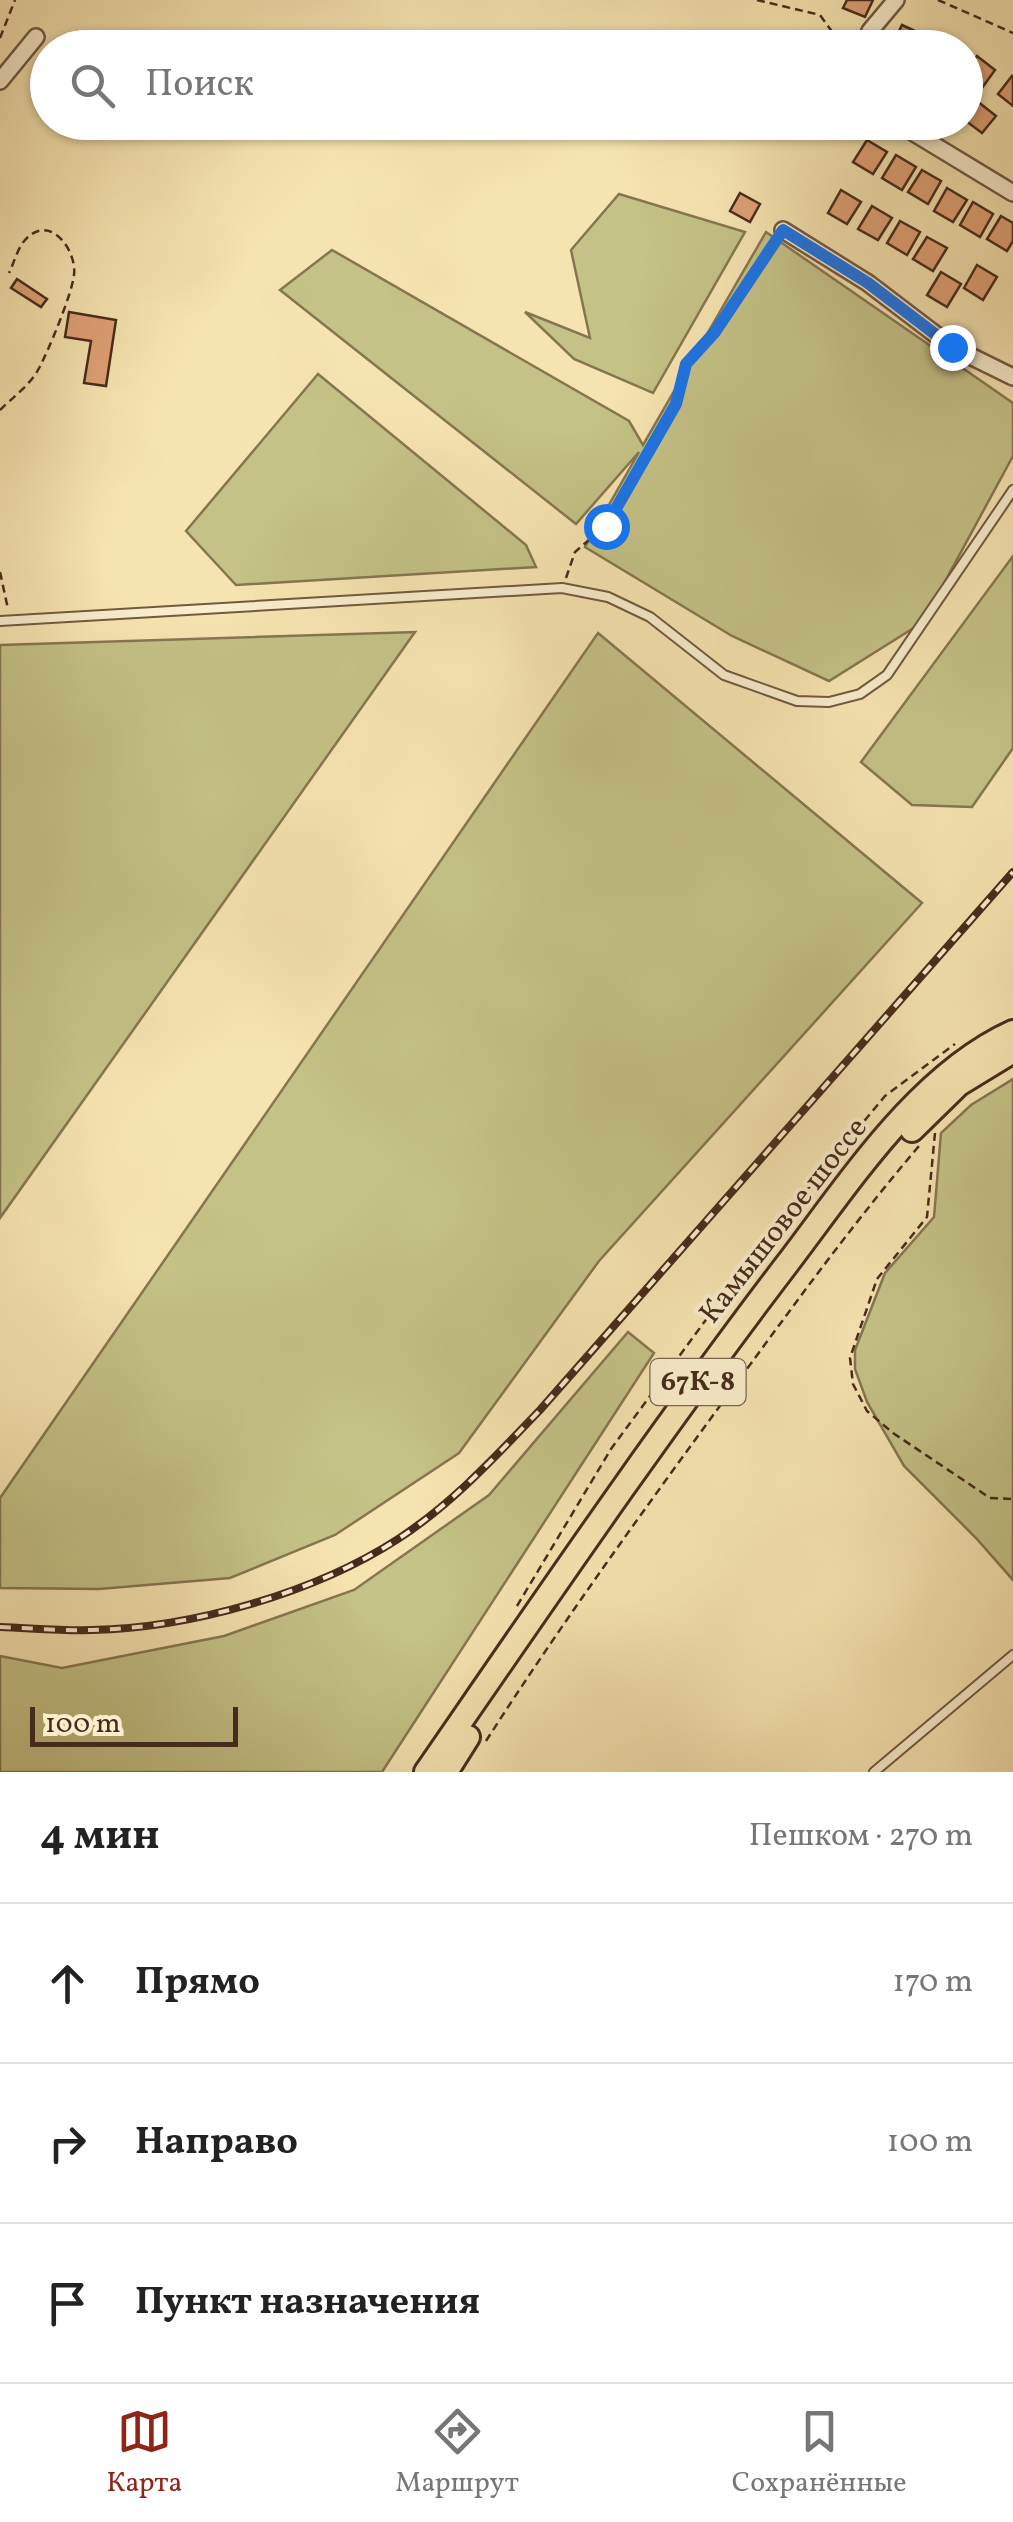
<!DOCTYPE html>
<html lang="ru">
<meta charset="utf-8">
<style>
body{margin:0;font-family:Vollkorn,serif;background:#f6f6f6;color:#222}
.scale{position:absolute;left:30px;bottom:25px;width:208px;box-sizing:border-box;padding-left:10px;border:5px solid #472b1b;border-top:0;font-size:28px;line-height:35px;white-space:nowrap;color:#472b1b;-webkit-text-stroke:8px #f9edcc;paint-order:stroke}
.stop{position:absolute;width:30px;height:30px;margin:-22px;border:8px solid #1a73e8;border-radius:50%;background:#fff}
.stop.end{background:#1a73e8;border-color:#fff;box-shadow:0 2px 10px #0008}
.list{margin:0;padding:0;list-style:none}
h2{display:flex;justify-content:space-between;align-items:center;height:130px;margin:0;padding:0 40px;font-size:42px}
h2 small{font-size:32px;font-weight:400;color:#767676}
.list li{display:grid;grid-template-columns:65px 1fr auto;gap:30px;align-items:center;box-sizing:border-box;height:160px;padding:0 40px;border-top:2px solid #e0e0e0}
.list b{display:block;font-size:38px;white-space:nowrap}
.list em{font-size:32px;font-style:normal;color:#767676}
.icon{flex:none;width:55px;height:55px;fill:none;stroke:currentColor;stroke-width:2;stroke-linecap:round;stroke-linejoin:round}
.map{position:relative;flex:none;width:1013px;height:1772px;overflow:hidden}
.search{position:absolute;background:#fff;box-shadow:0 2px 8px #0004;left:30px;right:30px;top:30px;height:110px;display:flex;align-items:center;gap:25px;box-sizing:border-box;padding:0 35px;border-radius:55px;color:#767676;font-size:38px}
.sheet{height:610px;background:#fff}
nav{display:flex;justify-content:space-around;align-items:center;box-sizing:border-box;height:140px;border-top:2px solid #e0e0e0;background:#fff;font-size:28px;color:#767676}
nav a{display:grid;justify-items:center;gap:5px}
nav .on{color:#8f2418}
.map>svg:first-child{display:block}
.green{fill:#c4c286;stroke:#867650;stroke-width:2.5}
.building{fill:#dfa175;stroke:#472b1b;stroke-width:2.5}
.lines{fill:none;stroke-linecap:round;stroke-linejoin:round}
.lane-casing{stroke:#735940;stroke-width:12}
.street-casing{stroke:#735940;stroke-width:20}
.primary-casing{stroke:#472b1b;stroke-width:28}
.path{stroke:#472b1b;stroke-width:2.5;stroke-dasharray:8 5;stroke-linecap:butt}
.lane{stroke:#f9edcc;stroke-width:8}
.street{stroke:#f9edcc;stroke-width:15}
.primary{stroke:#f6e4b0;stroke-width:22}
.rail-casing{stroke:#472b1b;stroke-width:8}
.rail{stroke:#f9edcc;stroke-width:4;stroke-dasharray:11;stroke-linecap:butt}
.route{stroke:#1a73e8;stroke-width:12}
.labels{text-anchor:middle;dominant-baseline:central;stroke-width:8;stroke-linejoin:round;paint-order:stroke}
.shield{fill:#f9edcc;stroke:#7c6550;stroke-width:2.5}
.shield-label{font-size:28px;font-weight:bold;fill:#472b1b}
.street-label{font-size:30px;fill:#472b1b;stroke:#f9edcc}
</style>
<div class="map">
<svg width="1013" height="1772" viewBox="0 0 1013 1772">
<rect width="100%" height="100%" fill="#f6e4b0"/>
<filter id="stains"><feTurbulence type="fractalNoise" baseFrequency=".002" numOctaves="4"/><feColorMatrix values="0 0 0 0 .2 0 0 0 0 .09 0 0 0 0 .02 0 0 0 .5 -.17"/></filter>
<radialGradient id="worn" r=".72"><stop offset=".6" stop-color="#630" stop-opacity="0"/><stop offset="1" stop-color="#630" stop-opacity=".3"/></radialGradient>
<g class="green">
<path d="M 619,194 L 745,232 L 653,393 L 574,359 L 525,312 L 590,338 L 571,250 Z"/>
<path d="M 766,232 L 1013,403 L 1013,456 L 923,622 L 829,681 L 732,636 L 585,547 L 639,452 L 576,524 L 280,290 L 332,250 L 629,421 L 643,445 Z"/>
<path d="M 318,374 L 526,545 L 536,567 L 236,585 L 186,531 Z"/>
<path d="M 1013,556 L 1013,748 L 972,807 L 912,805 L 861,762 Z"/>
<path d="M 415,632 L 0,1218 L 0,645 Z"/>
<path d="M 598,633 L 922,903 L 599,1261 L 459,1453 L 335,1535 L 230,1578 L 99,1589 L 0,1588 L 0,1498 Z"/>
<path d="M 1013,1079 L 1013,1580 L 976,1538 L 904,1466 L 867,1402 L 855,1369 L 855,1350 L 885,1273 L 934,1217 L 941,1133 L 971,1105 Z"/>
<path d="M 628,1332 L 654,1353 L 382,1772 L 0,1772 L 0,1656 L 62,1668 L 224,1636 L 354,1590 L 489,1495 Z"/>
</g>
<g class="building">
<path d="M 847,0 L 873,0 L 865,17 L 843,8 Z"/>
<path d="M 902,25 L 924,35 L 918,48 L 891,48 Z"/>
<path d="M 977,56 L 995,70 L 982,88 L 966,76 L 966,70 Z"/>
<path d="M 48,72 L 48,102 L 46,103 L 32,89 Z"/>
<path d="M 1012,76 L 1013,77 L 1013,106 L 998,94 Z"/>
<path d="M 977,101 L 996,116 L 982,133 L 966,121 Z"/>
<path d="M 867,140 L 887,152 L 873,174 L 853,162 Z"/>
<path d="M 896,155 L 916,167 L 902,190 L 882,178 Z"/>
<path d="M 922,170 L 941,181 L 928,204 L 908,192 Z"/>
<path d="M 947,188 L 967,200 L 953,222 L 934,211 Z"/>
<path d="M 841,190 L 861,202 L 847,224 L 828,213 Z"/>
<path d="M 740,193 L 760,204 L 750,222 L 730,211 Z"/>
<path d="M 973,202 L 993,214 L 980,237 L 960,225 Z"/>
<path d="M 872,206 L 892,218 L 878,240 L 858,229 Z"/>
<path d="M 1001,216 L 1013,223 L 1013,241 L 1007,251 L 987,239 Z"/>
<path d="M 900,221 L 920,232 L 907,255 L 887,243 Z"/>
<path d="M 927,237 L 947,248 L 933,271 L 913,259 Z"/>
<path d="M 977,265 L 997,277 L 983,300 L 964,288 Z"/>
<path d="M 941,272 L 961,284 L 947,307 L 927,295 Z"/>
<path d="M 17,279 L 47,299 L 41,307 L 11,288 Z"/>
<path d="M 69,312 L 116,320 L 106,386 L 84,383 L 91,341 L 65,337 Z"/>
</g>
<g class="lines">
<g class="lane-casing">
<g id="lane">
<path d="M 0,621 L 562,588 L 608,597 L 650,617 L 724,675 L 797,701 L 829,702 L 860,694 L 887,675 L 1013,490"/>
<path d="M 874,1772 L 1013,1655"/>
</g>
</g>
<g class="street-casing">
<g id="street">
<path d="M 863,48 L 870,31 L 896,0"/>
<path d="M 0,81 L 36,37"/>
<path d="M 896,122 L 1013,193"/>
<path d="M 783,230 L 868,283 L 952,347 L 1013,377"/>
</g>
</g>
<g class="primary-casing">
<g id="primary">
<path d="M 912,1130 L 959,1084 L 1013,1051"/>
<path d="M 426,1772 C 544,1601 661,1429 787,1264 C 849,1183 918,1075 1013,1032"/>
<path d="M 446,1772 L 468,1737"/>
</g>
</g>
<g class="path">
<path d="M 757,0 L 820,15 L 844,48"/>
<path d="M 938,0 L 1013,33"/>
<path d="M 0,38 L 15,0"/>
<path d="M 0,410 C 12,398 30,385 38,370 C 48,352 72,294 74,275 C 77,251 51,214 27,238 C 18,246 14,263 9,273"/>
<path d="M 0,572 L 8,609"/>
<path d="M 566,578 L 575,552 L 605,526 L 676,404 L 686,364 L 715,332 L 776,241"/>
<path d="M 935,1133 L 927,1217 L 877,1279 L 850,1358 L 853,1384 L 867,1411 L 893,1433 L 990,1498 L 1013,1499"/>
<path d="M 517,1606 L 611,1449 L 758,1249 L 885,1096 L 955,1044"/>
<path d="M 486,1741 C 561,1624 643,1511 725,1399 C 788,1313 850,1227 919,1146"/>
</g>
<use href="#lane" class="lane"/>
<use href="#street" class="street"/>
<use href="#primary" class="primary"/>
<g class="rail-casing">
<path id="rail" d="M 0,1627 C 30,1628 62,1631 92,1630 C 191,1628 315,1593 398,1539 C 452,1504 496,1456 540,1410 L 1013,872"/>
</g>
<use href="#rail" class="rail"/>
</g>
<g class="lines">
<path class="route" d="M 606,526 L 676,404 L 686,364 L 715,332 L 783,230 L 868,283 L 952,347"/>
</g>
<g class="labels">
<rect class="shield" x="650.5" y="1359" width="95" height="46" rx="8"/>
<g class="shield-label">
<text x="698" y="1382">67К-8</text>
</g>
<g class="street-label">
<text transform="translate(784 1221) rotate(-52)">Камышовое шоссе</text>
</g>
</g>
<rect width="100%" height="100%" filter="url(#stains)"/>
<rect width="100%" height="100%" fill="url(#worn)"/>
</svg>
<div class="scale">100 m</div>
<div class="stop" style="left:606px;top:526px"></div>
<div class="stop end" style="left:952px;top:347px"></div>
<div class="search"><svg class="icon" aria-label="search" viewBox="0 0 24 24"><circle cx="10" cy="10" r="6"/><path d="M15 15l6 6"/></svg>Поиск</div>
</div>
<section class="sheet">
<h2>4 мин<small>Пешком · 270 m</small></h2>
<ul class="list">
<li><svg class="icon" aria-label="ahead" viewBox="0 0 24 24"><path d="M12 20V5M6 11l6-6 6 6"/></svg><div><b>Прямо</b></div><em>170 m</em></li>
<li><svg class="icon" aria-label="right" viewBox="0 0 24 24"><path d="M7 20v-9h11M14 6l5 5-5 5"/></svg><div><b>Направо</b></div><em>100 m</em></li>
<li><svg class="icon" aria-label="arrive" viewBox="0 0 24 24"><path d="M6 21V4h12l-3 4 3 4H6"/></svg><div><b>Пункт назначения</b></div></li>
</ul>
</section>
<nav>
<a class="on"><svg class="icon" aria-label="map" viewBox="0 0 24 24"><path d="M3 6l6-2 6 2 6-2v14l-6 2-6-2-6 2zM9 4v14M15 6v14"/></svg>Карта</a>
<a><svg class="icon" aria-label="directions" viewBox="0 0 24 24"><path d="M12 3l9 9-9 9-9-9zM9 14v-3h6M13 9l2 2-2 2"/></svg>Маршрут</a>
<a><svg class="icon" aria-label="saved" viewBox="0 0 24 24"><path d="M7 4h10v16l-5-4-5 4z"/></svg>Сохранённые</a>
</nav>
